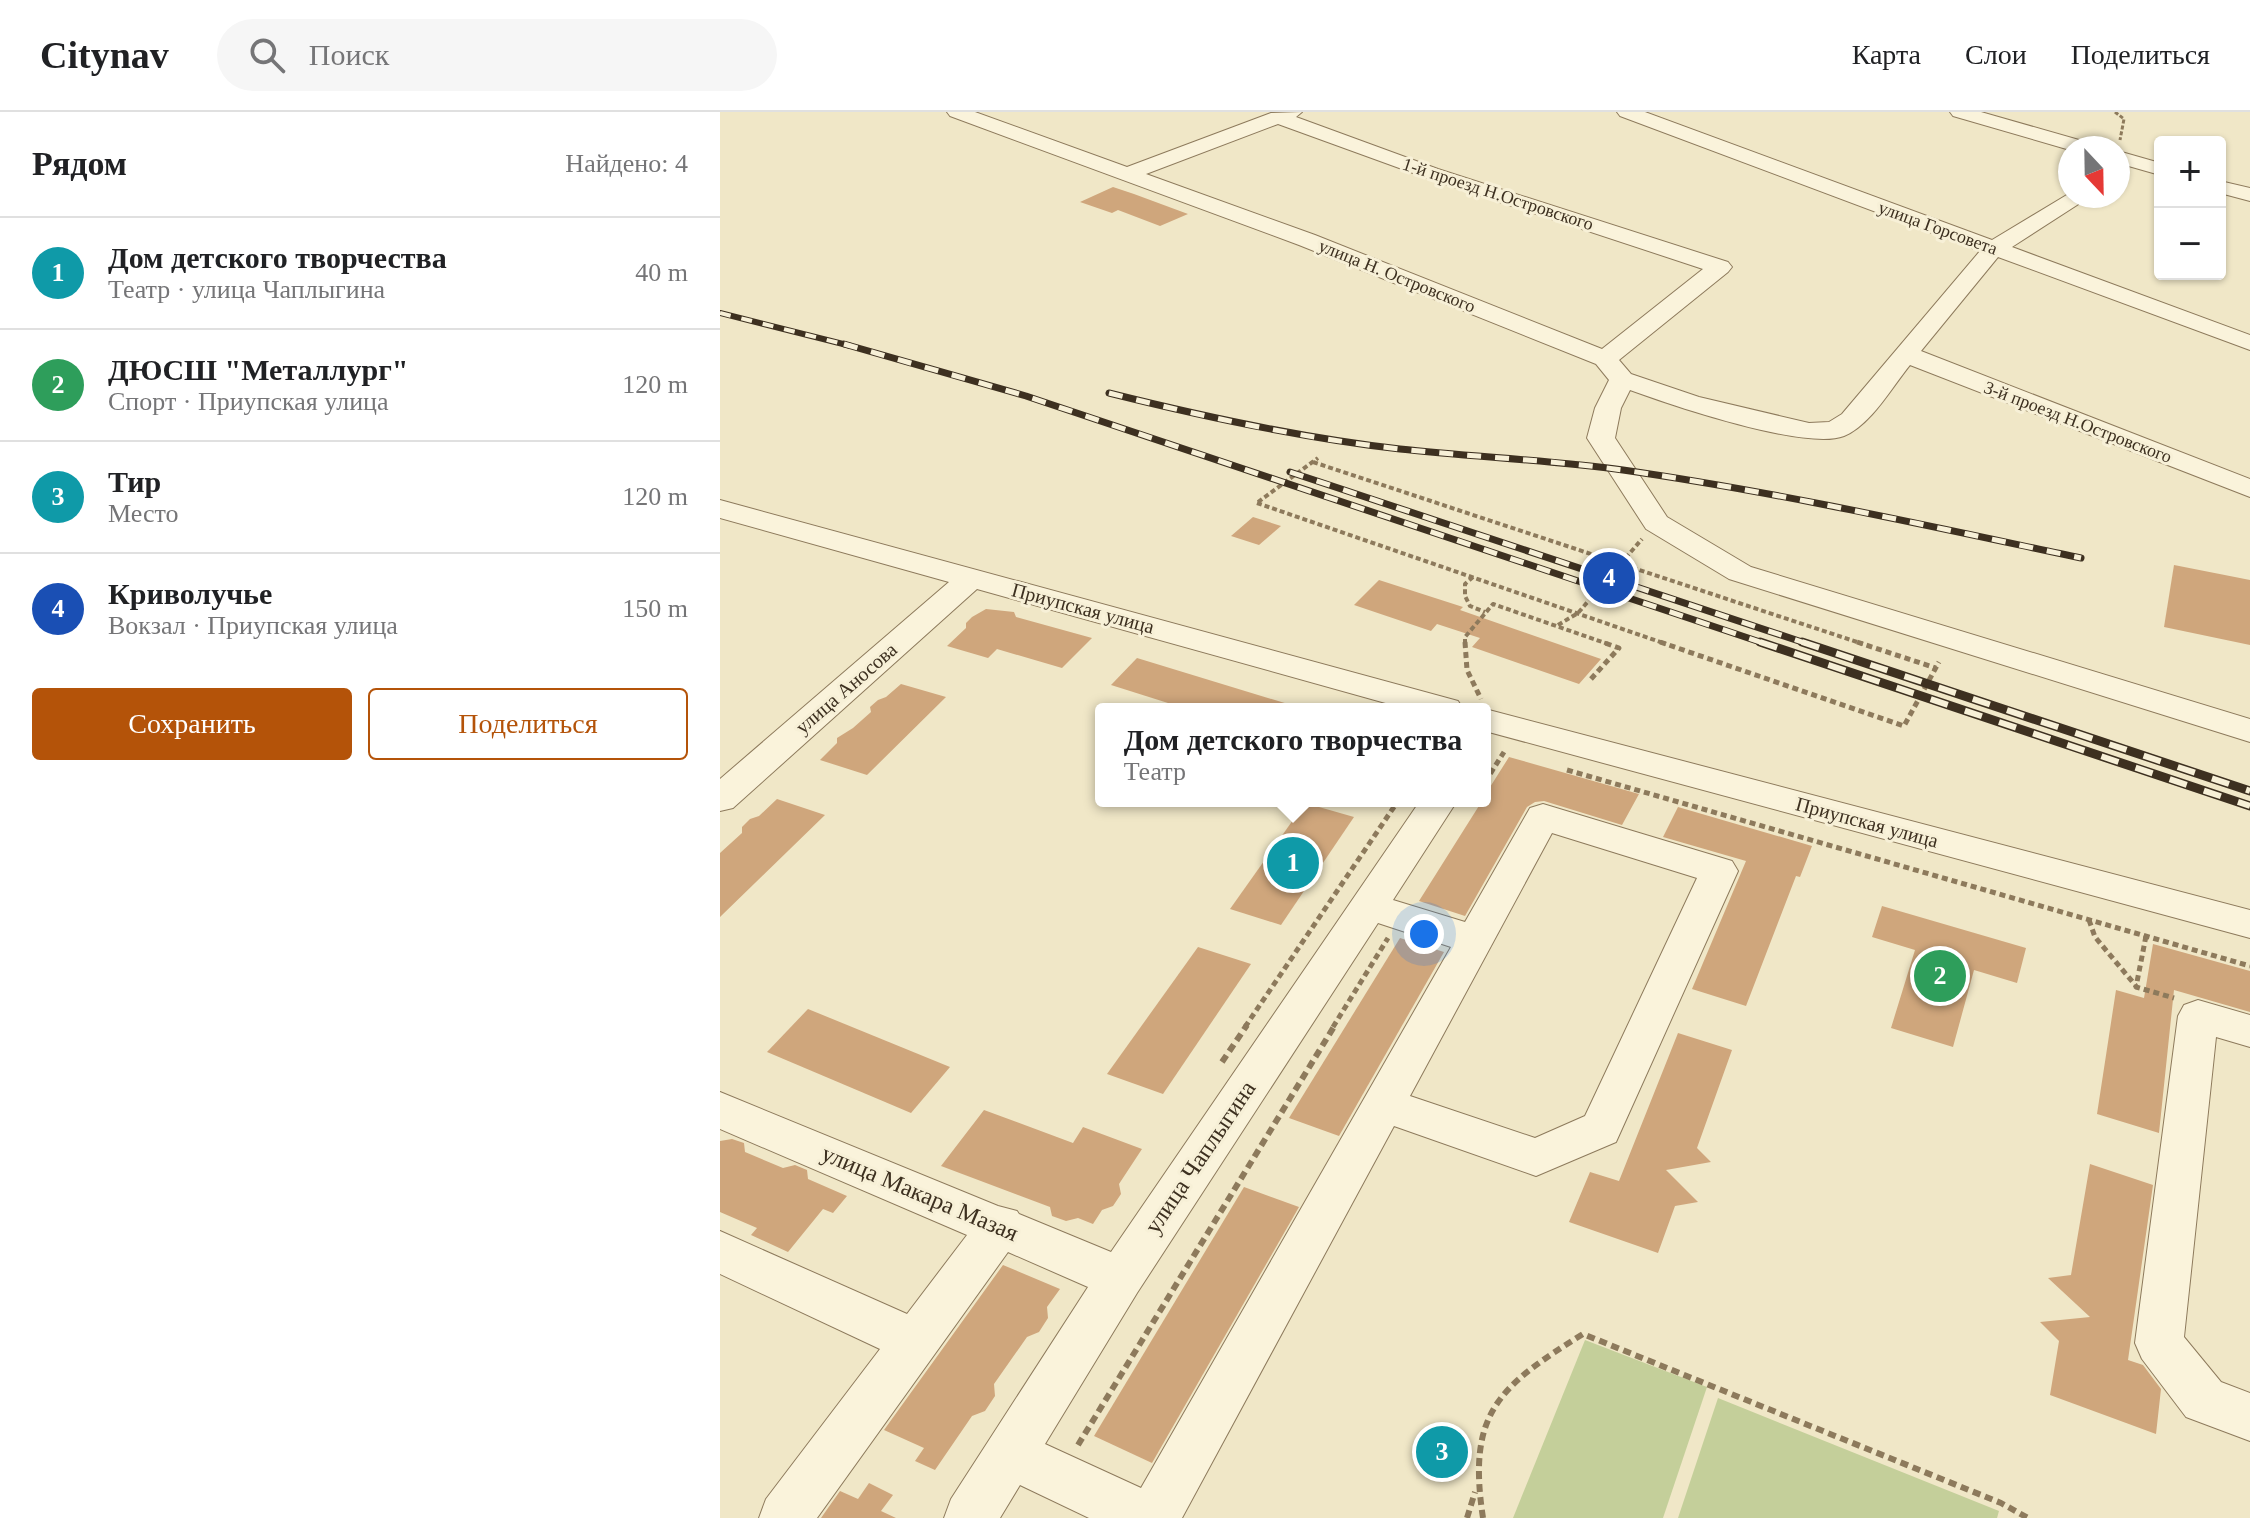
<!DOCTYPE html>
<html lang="ru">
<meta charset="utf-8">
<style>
body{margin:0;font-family:"Times New Roman",serif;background:#f6f6f6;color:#202124}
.controls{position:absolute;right:24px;top:24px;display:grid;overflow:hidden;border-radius:8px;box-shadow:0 2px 6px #0004}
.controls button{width:72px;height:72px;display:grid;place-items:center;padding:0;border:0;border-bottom:2px solid #e0e0e0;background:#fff;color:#202124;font:40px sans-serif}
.compass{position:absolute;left:1338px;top:24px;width:72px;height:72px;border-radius:50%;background:#fff;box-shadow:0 2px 6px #0004;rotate:158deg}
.you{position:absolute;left:704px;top:822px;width:28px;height:28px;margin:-20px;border:6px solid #fff;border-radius:50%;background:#1a73e8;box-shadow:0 0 0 12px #1a73e833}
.badge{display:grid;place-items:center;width:52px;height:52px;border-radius:50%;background:#b45309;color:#fff;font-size:26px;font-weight:700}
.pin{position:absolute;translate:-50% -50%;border:4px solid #fff;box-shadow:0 2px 8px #0006}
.popup{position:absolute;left:375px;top:591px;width:396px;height:104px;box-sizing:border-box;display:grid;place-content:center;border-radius:8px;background:#fff;filter:drop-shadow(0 2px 6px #0005);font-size:26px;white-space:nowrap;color:#757577}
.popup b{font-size:30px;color:#202124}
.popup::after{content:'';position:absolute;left:50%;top:100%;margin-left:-16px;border:16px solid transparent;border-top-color:#fff}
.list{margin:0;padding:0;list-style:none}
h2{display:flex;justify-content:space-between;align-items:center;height:104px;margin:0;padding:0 32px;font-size:34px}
h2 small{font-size:26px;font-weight:400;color:#757577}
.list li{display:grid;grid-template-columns:52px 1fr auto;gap:24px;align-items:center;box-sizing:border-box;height:112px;padding:0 32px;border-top:2px solid #e0e0e0}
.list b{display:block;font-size:30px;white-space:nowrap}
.list p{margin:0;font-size:26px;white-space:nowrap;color:#757577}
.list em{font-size:26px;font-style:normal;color:#757577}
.actions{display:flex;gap:16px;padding:24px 32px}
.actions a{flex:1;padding:18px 0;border:2px solid #b45309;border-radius:8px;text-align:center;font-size:28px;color:#b45309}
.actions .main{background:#b45309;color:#fff}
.icon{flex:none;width:44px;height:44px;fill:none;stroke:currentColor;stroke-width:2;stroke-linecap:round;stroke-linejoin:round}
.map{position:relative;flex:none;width:1530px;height:1406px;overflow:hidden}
header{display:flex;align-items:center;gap:48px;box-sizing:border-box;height:112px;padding:0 40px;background:#fff;border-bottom:2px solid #e0e0e0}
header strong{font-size:38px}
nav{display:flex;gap:44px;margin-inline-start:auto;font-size:28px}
.search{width:560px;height:72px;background:#f6f6f6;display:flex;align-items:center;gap:20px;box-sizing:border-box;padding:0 28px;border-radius:44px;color:#757577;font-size:30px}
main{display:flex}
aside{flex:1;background:#fff}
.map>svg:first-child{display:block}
.green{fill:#c4cf9a}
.building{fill:#cfa67c}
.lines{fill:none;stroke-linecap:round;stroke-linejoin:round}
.minor-casing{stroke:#8d7a5c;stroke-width:2}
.path-far3{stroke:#8d7a5c;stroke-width:3;stroke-dasharray:4 2;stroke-linecap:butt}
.path-far2{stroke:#8d7a5c;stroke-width:4;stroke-dasharray:5 3;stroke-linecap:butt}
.path-far1{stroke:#8d7a5c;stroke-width:5;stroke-dasharray:6 4;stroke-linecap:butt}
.path{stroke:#8d7a5c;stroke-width:6;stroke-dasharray:8 5;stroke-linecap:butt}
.minor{fill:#faf3db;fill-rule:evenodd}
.rail-far2-casing{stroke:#3d3020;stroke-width:6}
.rail-far1-casing{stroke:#3d3020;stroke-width:7}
.rail-casing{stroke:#3d3020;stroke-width:9}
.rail-far2{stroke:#f7f0d7;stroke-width:4;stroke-dasharray:11;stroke-linecap:butt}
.rail-far1{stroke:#f7f0d7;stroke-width:5;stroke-dasharray:14;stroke-linecap:butt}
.rail{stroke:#f7f0d7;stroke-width:6;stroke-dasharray:18;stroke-linecap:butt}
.labels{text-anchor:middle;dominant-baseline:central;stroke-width:6;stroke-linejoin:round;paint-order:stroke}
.far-street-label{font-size:18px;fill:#3d3020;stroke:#f7f0d7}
.street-label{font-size:20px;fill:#3d3020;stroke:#f7f0d7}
.near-street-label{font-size:24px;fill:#3d3020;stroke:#f7f0d7}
</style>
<header>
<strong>Citynav</strong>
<div class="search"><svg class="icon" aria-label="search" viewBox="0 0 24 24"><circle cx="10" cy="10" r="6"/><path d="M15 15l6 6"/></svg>Поиск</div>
<nav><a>Карта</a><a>Слои</a><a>Поделиться</a></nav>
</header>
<main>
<aside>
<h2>Рядом<small>Найдено: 4</small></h2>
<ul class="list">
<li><span class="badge" style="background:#0f9aa8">1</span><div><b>Дом детского творчества</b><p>Театр · улица Чаплыгина</p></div><em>40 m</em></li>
<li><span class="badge" style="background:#2e9e5b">2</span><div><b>ДЮСШ &quot;Металлург&quot;</b><p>Спорт · Приупская улица</p></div><em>120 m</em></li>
<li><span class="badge" style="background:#0f9aa8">3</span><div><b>Тир</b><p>Место</p></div><em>120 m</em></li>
<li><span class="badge" style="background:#1a4fb4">4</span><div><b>Криволучье</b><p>Вокзал · Приупская улица</p></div><em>150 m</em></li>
</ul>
<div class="actions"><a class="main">Сохранить</a><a>Поделиться</a></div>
</aside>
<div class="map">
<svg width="1530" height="1406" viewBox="0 0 1530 1406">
<rect width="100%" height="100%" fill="#f0e7c7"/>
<g class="green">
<path d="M 865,1228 L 987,1275 L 943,1406 L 793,1406 Z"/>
<path d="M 998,1286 L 1279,1399 L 1277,1406 L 958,1406 Z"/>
</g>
<g class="building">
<path d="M 393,75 L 414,82 L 468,102 L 440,114 L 398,98 L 392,101 L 360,90 Z"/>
<path d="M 533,405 L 561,414 L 539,433 L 511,424 Z"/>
<path d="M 1454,453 L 1530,468 L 1530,533 L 1444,515 Z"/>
<path d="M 659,468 L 743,495 L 740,498 L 881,547 L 859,572 L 752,535 L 760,526 L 717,512 L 711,519 L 634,493 Z"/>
<path d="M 266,497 L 294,500 L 296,505 L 372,526 L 342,556 L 277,537 L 268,546 L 227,534 L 246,516 L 246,511 L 252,505 Z"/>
<path d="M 417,546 L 568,592 L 567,597 L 467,597 L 391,573 Z"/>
<path d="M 181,572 L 226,585 L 147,663 L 100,648 L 117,631 L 117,626 L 133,616 L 151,600 L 150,595 L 158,588 L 166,585 Z"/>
<path d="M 789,645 L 919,682 L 902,713 L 824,689 L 815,690 L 807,695 L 745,804 L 699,789 L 762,689 L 765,689 L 765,683 Z"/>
<path d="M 57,687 L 105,703 L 0,805 L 0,741 L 22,721 L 22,715 L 30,707 L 39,704 Z"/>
<path d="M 585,691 L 634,705 L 561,813 L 510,797 Z"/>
<path d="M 958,695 L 1092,734 L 1080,765 L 1076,764 L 1026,894 L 972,877 L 1026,749 L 943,725 Z"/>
<path d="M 1162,794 L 1306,836 L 1297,871 L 1254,858 L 1233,935 L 1171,916 L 1195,838 L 1152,825 Z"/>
<path d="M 680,826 L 724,840 L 619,1024 L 569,1006 Z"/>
<path d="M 1433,832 L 1530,859 L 1530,900 L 1454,878 L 1439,1021 L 1377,1002 L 1396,878 L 1424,886 Z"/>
<path d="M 478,835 L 531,852 L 443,982 L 387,962 Z"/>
<path d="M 88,897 L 230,955 L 191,1001 L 47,940 Z"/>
<path d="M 958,921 L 1012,938 L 977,1036 L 991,1050 L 946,1058 L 978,1090 L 955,1094 L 938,1141 L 849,1110 L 870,1060 L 899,1069 Z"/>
<path d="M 264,998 L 353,1031 L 363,1015 L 422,1037 L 399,1072 L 401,1082 L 393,1094 L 382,1098 L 373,1112 L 358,1106 L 346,1109 L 332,1104 L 330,1095 L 221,1054 Z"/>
<path d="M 12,1027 L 24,1031 L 25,1040 L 63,1056 L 75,1053 L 87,1058 L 88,1067 L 127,1084 L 113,1101 L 103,1097 L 68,1140 L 31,1123 L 37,1116 L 0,1100 L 0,1029 Z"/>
<path d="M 1370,1052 L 1433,1073 L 1408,1248 L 1423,1253 L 1441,1277 L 1436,1322 L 1330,1283 L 1339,1229 L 1320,1210 L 1370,1205 L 1328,1166 L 1351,1163 Z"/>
<path d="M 524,1075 L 579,1095 L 432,1351 L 374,1324 Z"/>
<path d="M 283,1153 L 340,1177 L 327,1195 L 328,1206 L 319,1220 L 307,1225 L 274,1272 L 275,1284 L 265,1299 L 252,1304 L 215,1358 L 195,1349 L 204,1336 L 164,1318 Z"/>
<path d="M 710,1316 L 747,1331 L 733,1365 L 696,1350 Z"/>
<path d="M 149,1371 L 173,1383 L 161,1399 L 176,1406 L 101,1406 L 120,1379 L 138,1387 Z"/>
</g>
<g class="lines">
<g class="minor-casing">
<g id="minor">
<path d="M 227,0 L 255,0 L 407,55 L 551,1 L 582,0 L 576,5 L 718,57 L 1008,150 L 1012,155 L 1008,160 L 899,248 L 911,262 L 979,285 L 1089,311 L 1109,310 L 1122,302 L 1260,139 L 900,4 L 897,0 L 925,0 L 1272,128 L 1350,81 L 1350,84 L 1371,84 L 1292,135 L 1530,223 L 1530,238 L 1278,145 L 1201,239 L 1530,367 L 1530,385 L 1190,253 C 1172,275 1151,313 1124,324 C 1086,339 951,293 910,278 L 901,296 L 895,326 L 947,405 L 1031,455 L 1530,607 L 1530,630 L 1009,467 L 926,417 L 867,326 L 875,296 L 889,268 L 876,252 L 579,133 L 230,4 ZM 558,12 L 704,65 L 983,157 L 882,237 L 595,123 L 426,62 Z"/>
<path d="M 1230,0 L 1261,0 L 1373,32 L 1376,36 L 1350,38 L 1233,4 Z"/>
<path d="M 1398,39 L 1440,51 L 1440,63 L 1398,51 Z"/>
<path d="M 1500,69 L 1530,76 L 1530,89 L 1500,81 Z"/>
<path d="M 0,388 L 738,589 L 743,597 L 687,597 L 257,477 L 13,696 L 0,699 L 0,667 L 229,470 L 0,406 Z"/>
<path d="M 765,597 L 1530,798 L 1530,826 L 765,619 Z"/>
<path d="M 700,689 L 737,689 L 673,788 L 745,810 L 810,696 L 823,692 L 1012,749 L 1018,759 L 896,1030 L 816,1064 L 674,1014 L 462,1406 L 369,1406 L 300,1373 L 280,1406 L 224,1406 L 231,1387 L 368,1175 L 288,1140 L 97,1406 L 39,1406 L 46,1387 L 160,1237 L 0,1162 L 0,1119 L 187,1202 L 247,1123 L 0,1017 L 0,980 L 278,1094 L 297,1099 L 299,1102 L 391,1140 ZM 832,721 L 977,766 L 865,1004 L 815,1026 L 690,984 ZM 658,811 L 731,835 L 421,1376 L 325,1332 L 417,1181 Z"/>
<path d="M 1478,888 L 1530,903 L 1530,935 L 1496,925 L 1464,1225 L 1501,1270 L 1530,1281 L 1530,1329 L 1466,1305 L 1422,1247 L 1415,1231 L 1458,904 L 1464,893 Z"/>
</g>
</g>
<path class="path-far3" d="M 1395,0 L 1404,7 L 1400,28"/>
<g class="path-far2">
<path d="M 593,350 L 1143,532"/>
<path d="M 538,390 L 598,346"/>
<path d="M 537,391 L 946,532"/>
<path d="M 753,465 L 745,472 L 745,484 L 750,494 L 765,500"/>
<path d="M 838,513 L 858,501 L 922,427"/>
<path d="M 745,532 L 745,525 L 773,492 L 888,532"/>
</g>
<g class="path-far1">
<path d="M 745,530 L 747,558 L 761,587"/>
<path d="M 940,530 L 1184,614 L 1219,550"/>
<path d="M 1137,530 L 1216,556"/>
<path d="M 871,567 L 899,536 L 882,530"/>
<path d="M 847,658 L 1530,854"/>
<path d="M 765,670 L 784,640"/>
<path d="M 1369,808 L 1375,825 L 1416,874"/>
<path d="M 1426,824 L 1416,875 L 1454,886"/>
<path d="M 525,915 L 678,689"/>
<path d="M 613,915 L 668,826"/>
</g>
<g class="path">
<path d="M 502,950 L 527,913"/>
<path d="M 358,1333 L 615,913"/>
<path d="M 747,1406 L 755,1380"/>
<path d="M 763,1406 C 747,1301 778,1275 863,1222 L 1281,1391 L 1308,1406"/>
</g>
<use href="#minor" class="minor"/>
<g class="rail-far2-casing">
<path id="rail-far2" d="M 0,201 L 131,234"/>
</g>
<g class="rail-far1-casing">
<g id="rail-far1">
<path d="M 124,232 L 306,284 L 1046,532"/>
<path d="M 389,281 C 485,305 582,326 680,337 C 754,345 829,348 903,358 C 1057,380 1209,414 1361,446"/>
<path d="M 570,360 L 1088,532"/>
</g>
</g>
<g class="rail-casing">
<g id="rail">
<path d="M 1040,530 L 1530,694"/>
<path d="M 1082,530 L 1530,679"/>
</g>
</g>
<use href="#rail-far2" class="rail-far2"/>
<use href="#rail-far1" class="rail-far1"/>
<use href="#rail" class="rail"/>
</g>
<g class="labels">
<g class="far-street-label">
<text transform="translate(778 82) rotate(18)">1-й проезд Н.Островского</text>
<text transform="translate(1218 116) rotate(20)">улица Горсовета</text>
<text transform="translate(677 164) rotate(22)">улица Н. Островского</text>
<text transform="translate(1358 310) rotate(21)">3-й проезд Н.Островского</text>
</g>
<g class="street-label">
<text transform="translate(363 496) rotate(15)">Приупская улица</text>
<text transform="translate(126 576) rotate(-41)">улица Аносова</text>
<text transform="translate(1147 710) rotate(15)">Приупская улица</text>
</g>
<g class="near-street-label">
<text transform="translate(480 1045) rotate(-56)">улица Чаплыгина</text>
<text transform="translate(200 1081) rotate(23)">улица Макара Мазая</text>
</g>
</g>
</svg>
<div class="controls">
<button>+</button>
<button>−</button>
</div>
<svg class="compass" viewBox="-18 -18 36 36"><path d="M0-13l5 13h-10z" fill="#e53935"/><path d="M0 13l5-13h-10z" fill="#757577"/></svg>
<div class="you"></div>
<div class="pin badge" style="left:573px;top:751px;background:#0f9aa8">1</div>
<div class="popup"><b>Дом детского творчества</b>Театр</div>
<div class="pin badge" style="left:1220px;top:864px;background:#2e9e5b">2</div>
<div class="pin badge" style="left:722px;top:1340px;background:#0f9aa8">3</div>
<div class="pin badge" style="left:889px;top:466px;background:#1a4fb4">4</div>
</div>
</main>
